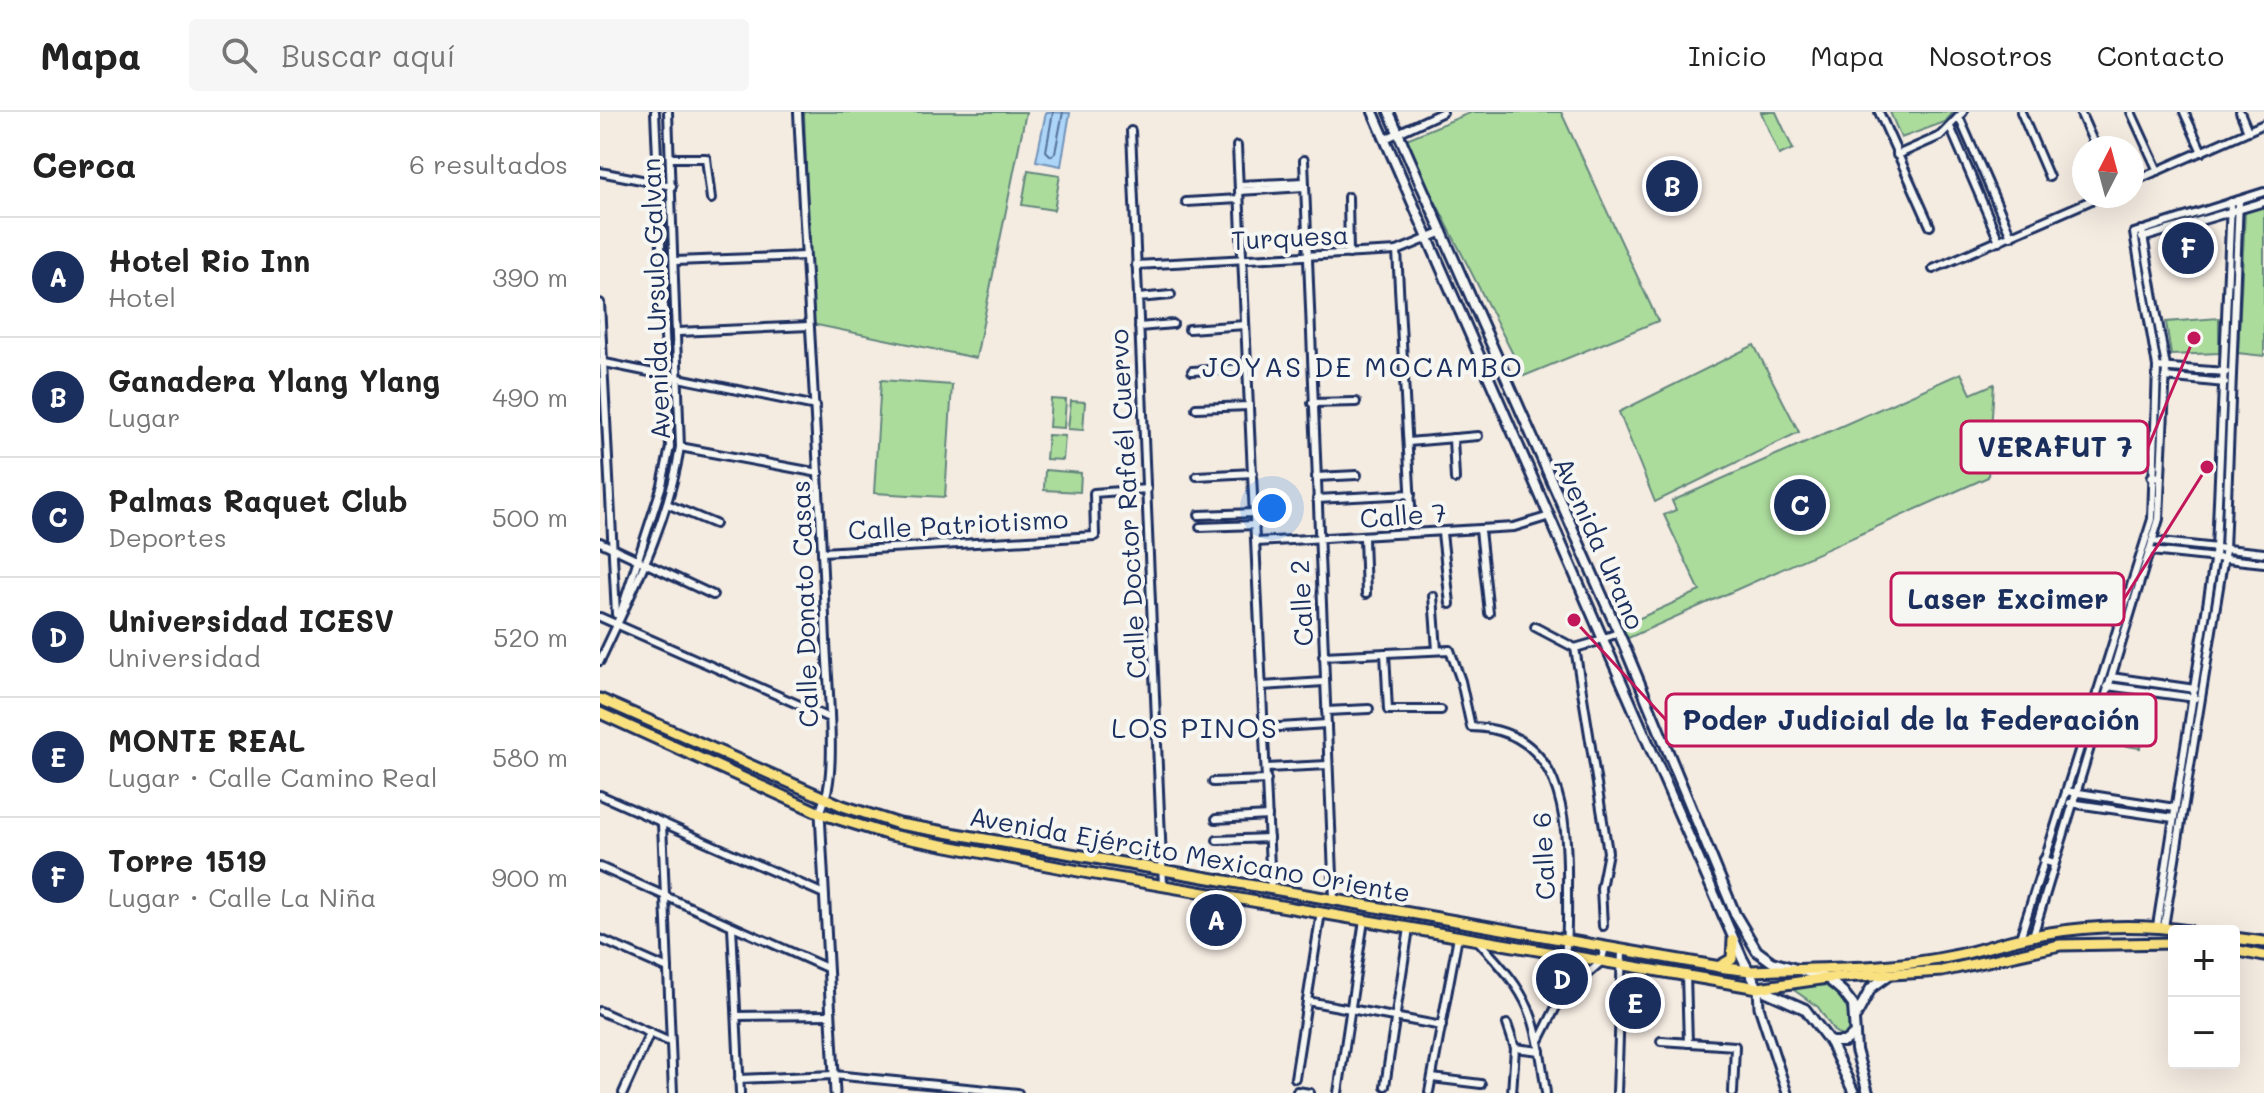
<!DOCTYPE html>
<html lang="es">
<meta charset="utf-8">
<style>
body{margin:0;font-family:Mali,sans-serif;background:#f6f6f6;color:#222}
.controls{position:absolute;right:24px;bottom:24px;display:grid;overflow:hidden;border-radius:8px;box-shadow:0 8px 32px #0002}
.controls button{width:72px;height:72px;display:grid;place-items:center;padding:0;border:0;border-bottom:2px solid #e0e0e0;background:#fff;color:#222;font:40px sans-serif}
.compass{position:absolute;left:1472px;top:24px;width:72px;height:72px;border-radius:50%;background:#fff;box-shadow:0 8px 32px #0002;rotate:6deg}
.you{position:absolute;left:672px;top:396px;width:28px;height:28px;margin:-20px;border:6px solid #fff;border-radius:50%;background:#1a73e8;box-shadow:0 0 0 12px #1a73e833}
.badge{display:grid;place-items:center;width:52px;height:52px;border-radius:50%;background:#1b2f5e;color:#fff;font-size:26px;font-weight:700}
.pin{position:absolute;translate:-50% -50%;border:4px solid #fff;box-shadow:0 2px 8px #0006}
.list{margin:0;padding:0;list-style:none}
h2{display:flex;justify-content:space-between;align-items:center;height:104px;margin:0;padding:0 32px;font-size:34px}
h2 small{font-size:26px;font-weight:400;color:#767676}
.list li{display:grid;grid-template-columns:52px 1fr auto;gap:24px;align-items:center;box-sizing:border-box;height:120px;padding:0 32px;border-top:2px solid #e0e0e0}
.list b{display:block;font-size:30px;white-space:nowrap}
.list p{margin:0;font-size:26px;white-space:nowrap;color:#767676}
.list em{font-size:26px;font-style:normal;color:#767676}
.icon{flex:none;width:44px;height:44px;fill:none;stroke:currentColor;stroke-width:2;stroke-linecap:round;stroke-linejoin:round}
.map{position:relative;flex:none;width:1664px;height:981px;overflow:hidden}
header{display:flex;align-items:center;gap:48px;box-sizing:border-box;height:112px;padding:0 40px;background:#fff;border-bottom:2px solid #e0e0e0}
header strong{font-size:38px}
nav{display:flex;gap:44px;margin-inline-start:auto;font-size:28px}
.search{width:560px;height:72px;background:#f6f6f6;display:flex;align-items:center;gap:20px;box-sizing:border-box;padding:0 28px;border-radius:8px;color:#767676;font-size:30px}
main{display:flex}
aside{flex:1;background:#fff}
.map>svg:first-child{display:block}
.green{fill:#acdc9c;stroke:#64867d;stroke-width:2}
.water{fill:#acd5f7;stroke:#7293ba;stroke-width:2}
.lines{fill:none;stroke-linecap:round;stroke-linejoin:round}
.shore{stroke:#55719b;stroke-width:2}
.minor-casing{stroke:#1b2f5e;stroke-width:12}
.tertiary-casing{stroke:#1b2f5e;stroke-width:13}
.secondary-casing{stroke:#1b2f5e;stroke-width:14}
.primary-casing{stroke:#1b2f5e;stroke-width:15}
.minor{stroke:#f6f6f2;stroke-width:6}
.tertiary{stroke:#f6f6f2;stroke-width:7}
.secondary{stroke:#f6f6f2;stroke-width:8}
.primary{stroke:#fae180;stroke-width:9}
.labels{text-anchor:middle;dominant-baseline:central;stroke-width:8;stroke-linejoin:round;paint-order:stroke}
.street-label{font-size:26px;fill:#1b2f5e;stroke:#f6f6f2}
.neighbourhood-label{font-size:28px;letter-spacing:2px;fill:#1b2f5e;stroke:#f6f6f2}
.leader{fill:none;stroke:#c2185b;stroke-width:3}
.callout-dot{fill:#c2185b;stroke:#f6f6f2;stroke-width:3}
.callout{fill:#f6f6f2;stroke:#c2185b;stroke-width:3}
.callout-label{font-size:28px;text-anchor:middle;font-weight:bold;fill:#1b2f5e}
</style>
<header>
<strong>Mapa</strong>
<div class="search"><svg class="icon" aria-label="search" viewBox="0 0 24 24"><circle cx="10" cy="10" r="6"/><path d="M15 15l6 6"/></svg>Buscar aquí</div>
<nav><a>Inicio</a><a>Mapa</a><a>Nosotros</a><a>Contacto</a></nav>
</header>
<main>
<aside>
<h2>Cerca<small>6 resultados</small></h2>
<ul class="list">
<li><span class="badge">A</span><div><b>Hotel Rio Inn</b><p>Hotel</p></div><em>390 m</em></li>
<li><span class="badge">B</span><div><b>Ganadera Ylang Ylang</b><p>Lugar</p></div><em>490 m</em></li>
<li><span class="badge">C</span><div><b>Palmas Raquet Club</b><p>Deportes</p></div><em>500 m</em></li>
<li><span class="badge">D</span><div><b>Universidad ICESV</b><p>Universidad</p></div><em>520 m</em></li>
<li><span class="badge">E</span><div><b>MONTE REAL</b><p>Lugar · Calle Camino Real</p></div><em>580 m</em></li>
<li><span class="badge">F</span><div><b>Torre 1519</b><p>Lugar · Calle La Niña</p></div><em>900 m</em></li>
</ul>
</aside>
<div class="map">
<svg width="1664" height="981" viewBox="0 0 1664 981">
<rect width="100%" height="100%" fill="#f4ebe1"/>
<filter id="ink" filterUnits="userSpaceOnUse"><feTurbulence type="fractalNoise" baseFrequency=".0125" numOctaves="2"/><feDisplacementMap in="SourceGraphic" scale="16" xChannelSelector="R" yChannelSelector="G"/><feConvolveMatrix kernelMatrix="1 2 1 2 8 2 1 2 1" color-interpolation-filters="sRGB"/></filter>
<g filter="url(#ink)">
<g class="green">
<path d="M 204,0 L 426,0 L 376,246 L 212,212 Z"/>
<path d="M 872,0 L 961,0 L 1058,209 L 924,264 L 804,28 Z"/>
<path d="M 1161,0 L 1176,0 L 1193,37 L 1179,43 Z"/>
<path d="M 1290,0 L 1353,0 L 1345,10 L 1301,26 Z"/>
<path d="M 428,58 L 460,63 L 454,98 L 422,93 Z"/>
<path d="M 1664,95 L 1664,244 L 1638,241 L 1645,101 Z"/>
<path d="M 1619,206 L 1619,241 L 1571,243 L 1566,210 Z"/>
<path d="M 1154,233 L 1199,320 L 1055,390 L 1019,300 Z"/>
<path d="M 1361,261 L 1371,282 L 1394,272 L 1388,365 L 1026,527 L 1020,515 L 1100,479 L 1064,403 L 1076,398 L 1072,389 Z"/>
<path d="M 281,268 L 352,273 L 345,385 L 274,381 Z"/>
<path d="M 451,287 L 466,288 L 464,316 L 449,315 Z"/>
<path d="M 471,289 L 485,290 L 483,318 L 468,317 Z"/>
<path d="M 448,323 L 465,324 L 463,348 L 446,347 Z"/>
<path d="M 445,358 L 481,361 L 480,380 L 444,378 Z"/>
<path d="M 1516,580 L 1548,585 L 1540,636 L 1509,631 Z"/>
<path d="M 1224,873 C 1241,883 1261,906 1243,925 L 1234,919 L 1218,895 L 1191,876 Z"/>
</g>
<path class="water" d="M 446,0 L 470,1 L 461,54 L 436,49 Z"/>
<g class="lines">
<path class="shore" d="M 453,0 L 446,39 L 451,44 L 455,41 L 463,0"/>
<g class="minor-casing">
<g id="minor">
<path d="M 198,0 C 207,176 219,352 226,529 C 227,563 237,658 225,686"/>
<path d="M 1279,0 L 1330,114"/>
<path d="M 1421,0 L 1449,65"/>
<path d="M 1480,0 L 1496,36"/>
<path d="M 1531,0 L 1558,59"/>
<path d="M 1584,0 L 1602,40"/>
<path d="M 1640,0 L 1648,19"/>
<path d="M 1359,5 L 1411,124"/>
<path d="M 1351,17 L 1399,129"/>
<path d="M 531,19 L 563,773"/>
<path d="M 785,27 L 843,0"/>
<path d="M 637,34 L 671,777"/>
<path d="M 1297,43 L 1340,24 L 1363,0"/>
<path d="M 71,46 L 106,46 L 111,87"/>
<path d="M 704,48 L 734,788"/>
<path d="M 0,60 L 72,74"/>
<path d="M 1532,70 L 1664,12"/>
<path d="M 639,73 L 704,70"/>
<path d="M 639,79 L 704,75"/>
<path d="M 748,85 L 749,142"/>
<path d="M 586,90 L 639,87"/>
<path d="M 1542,126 L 1664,90"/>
<path d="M 797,139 L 812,412"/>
<path d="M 75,149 L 205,144"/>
<path d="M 536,153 L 797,139 L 843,120"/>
<path d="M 1333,157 L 1501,84"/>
<path d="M 538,186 L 571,183"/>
<path d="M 0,191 L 16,502"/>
<path d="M 539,215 L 573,212"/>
<path d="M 589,217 L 645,213"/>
<path d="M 78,220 L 209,214"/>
<path d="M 0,250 L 216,294"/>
<path d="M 1557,255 L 1626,260"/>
<path d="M 592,259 L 647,256"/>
<path d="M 1565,265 L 1625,271"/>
<path d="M 712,291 L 756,290"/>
<path d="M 596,296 L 649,294"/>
<path d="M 853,326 L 855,367"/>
<path d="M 808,330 L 878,324"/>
<path d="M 80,335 L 219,361"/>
<path d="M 597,364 L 653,361"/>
<path d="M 716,365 L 757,363"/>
<path d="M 717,387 L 811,382"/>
<path d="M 67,392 L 115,412"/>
<path d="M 599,403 L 655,401"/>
<path d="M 600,415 L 656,413"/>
<path d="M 880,418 L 889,501"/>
<path d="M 842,421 L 850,492"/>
<path d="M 764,426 L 766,482"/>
<path d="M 1552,429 L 1664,441"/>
<path d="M 0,430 L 113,483"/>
<path d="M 656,430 L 914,415 L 950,404"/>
<path d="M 1551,439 L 1664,451"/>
<path d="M 222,440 L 495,424 L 494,381 L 547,377"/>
<path d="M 833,484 L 837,538"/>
<path d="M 0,505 L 229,606"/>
<path d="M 17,512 L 62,373 L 70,335 L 55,0"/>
<path d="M 935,515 L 975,536 L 996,530"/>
<path d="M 999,528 L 1018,521"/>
<path d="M 975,536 L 1008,740 L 1001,776 L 1003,814"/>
<path d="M 785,541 L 788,598 L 841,598"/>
<path d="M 723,544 L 850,538 L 861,569 L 871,615 C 962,617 968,704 967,776 C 967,798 968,821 965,843"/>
<path d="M 0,549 C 32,480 68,412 80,335 L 68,0"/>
<path d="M 1511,565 L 1595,577"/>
<path d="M 662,574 L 724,570"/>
<path d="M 1507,574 L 1595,586"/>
<path d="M 726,599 L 769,597"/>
<path d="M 664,616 L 727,612"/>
<path d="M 666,656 L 728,653"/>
<path d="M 613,670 L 667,668"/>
<path d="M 1466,679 L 1575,696"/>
<path d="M 0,683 L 224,782"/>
<path d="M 1470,691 L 1573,706"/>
<path d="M 616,707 L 668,704"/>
<path d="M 62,711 L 73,981"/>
<path d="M 617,728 L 669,726"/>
<path d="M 0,755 L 227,856"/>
<path d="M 132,814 L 140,981"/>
<path d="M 1557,814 L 1616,436 L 1631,90"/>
<path d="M 1564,815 L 1625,438 L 1639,88"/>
<path d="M 1433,824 L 1559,407 L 1566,255 L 1542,118"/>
<path d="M 1420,826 L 1552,407 L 1557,255 L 1534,121 L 1664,80"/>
<path d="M 0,827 L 68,857"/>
<path d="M 878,829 C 934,888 935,903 946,981"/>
<path d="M 1086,863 L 1088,931"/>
<path d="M 707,889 L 842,914"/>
<path d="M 0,899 L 70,930"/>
<path d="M 137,904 L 231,903"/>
<path d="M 907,912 L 915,936 L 912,981"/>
<path d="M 940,927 L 961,885 L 1001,850 L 1005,836"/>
<path d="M 1061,929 L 1135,934 L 1133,981"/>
<path d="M 915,936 L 940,939"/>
<path d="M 695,966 L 721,800"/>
<path d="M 832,966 L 881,972"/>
<path d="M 139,967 L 234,963 L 418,981"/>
<path d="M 785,974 L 809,816"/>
<path d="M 697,979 L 710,981"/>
<path d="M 829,980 L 858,824"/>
<path d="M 23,981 L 50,921"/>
<path d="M 738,981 L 764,808"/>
<path d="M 1017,981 L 1022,839"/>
</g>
</g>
<g class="tertiary-casing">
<g id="tertiary">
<path d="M 1552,365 L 1560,365"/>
<path d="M 225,686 L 220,701 L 235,981"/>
<path d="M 1444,748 L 1453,751"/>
<path d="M 1158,876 L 1159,895 L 1187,981"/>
</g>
</g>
<g class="secondary-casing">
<g id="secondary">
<path d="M 773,0 L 1142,846 L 1158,876 L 1205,897 L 1230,930 L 1254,981"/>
<path d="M 789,0 L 1024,533 L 1135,802 L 1157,839 L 1172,850 L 1227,866 L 1243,880 L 1253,893 L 1256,938 L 1268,981"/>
<path d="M 1256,904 L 1271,876 L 1289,863"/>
<path d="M 1230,930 L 1244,930 L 1255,922"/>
</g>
</g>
<g class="primary-casing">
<g id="primary">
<path d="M 0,587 L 243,694 L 299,712 L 1126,856 L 1151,859 C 1217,856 1288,858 1353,844 C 1375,840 1396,832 1418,827 C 1473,814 1534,811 1589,819"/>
<path d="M 0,601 L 220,701 L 290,723 L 489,761 L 1158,876 L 1227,866 L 1342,859 L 1460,833 L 1574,831"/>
<path d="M 1634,826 L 1664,830"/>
<path d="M 1634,838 L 1664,844"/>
<path d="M 1118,855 L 1132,847 L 1133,828"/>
</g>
</g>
<use href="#minor" class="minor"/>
<use href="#tertiary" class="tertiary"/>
<use href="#secondary" class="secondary"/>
<use href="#primary" class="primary"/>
</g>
</g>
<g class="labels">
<g class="street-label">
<text transform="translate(690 125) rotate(-3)">Turquesa</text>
<text transform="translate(55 187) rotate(-92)">Avenida Ursulo Galvan</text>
<text transform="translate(527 392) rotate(-93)">Calle Doctor Rafaél Cuervo</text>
<text transform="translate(803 403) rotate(-4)">Calle 7</text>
<text transform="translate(358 412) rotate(-3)">Calle Patriotismo</text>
<text transform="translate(1000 431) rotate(66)">Avenida Urano</text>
<text transform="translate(701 491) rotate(-93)">Calle 2</text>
<text transform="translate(204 492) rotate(-92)">Calle Donato Casas</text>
<text transform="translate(590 742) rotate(10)">Avenida Ejército Mexicano Oriente</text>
<text transform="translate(943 744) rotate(-93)">Calle 6</text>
</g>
<g class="neighbourhood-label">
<text x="763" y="254">JOYAS DE MOCAMBO</text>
<text x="595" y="615">LOS PINOS</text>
</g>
</g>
<path class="leader" d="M1594 226L1548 335M1607 355L1524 487M974 508L1066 608"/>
<g class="callout-dot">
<circle cx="1594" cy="226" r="8"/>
<circle cx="1607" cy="355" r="8"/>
<circle cx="974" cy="508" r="8"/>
</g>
<g class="callout">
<rect x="1361" y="309" width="187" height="52" rx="8"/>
<rect x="1291" y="461" width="233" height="52" rx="8"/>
<rect x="1066" y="582" width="490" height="52" rx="8"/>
</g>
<g class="callout-label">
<text x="1455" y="345">VERAFUT 7</text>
<text x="1408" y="497">Laser Excimer</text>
<text x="1311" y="618">Poder Judicial de la Federación</text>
</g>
</svg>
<div class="controls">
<button>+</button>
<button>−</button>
</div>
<svg class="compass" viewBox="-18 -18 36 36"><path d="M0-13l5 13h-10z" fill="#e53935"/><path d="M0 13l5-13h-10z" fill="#767676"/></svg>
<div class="you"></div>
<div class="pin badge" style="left:616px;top:808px">A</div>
<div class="pin badge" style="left:1072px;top:74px">B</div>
<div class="pin badge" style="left:1200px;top:393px">C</div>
<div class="pin badge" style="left:962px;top:867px">D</div>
<div class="pin badge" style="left:1035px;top:891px">E</div>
<div class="pin badge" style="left:1588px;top:136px">F</div>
</div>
</main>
